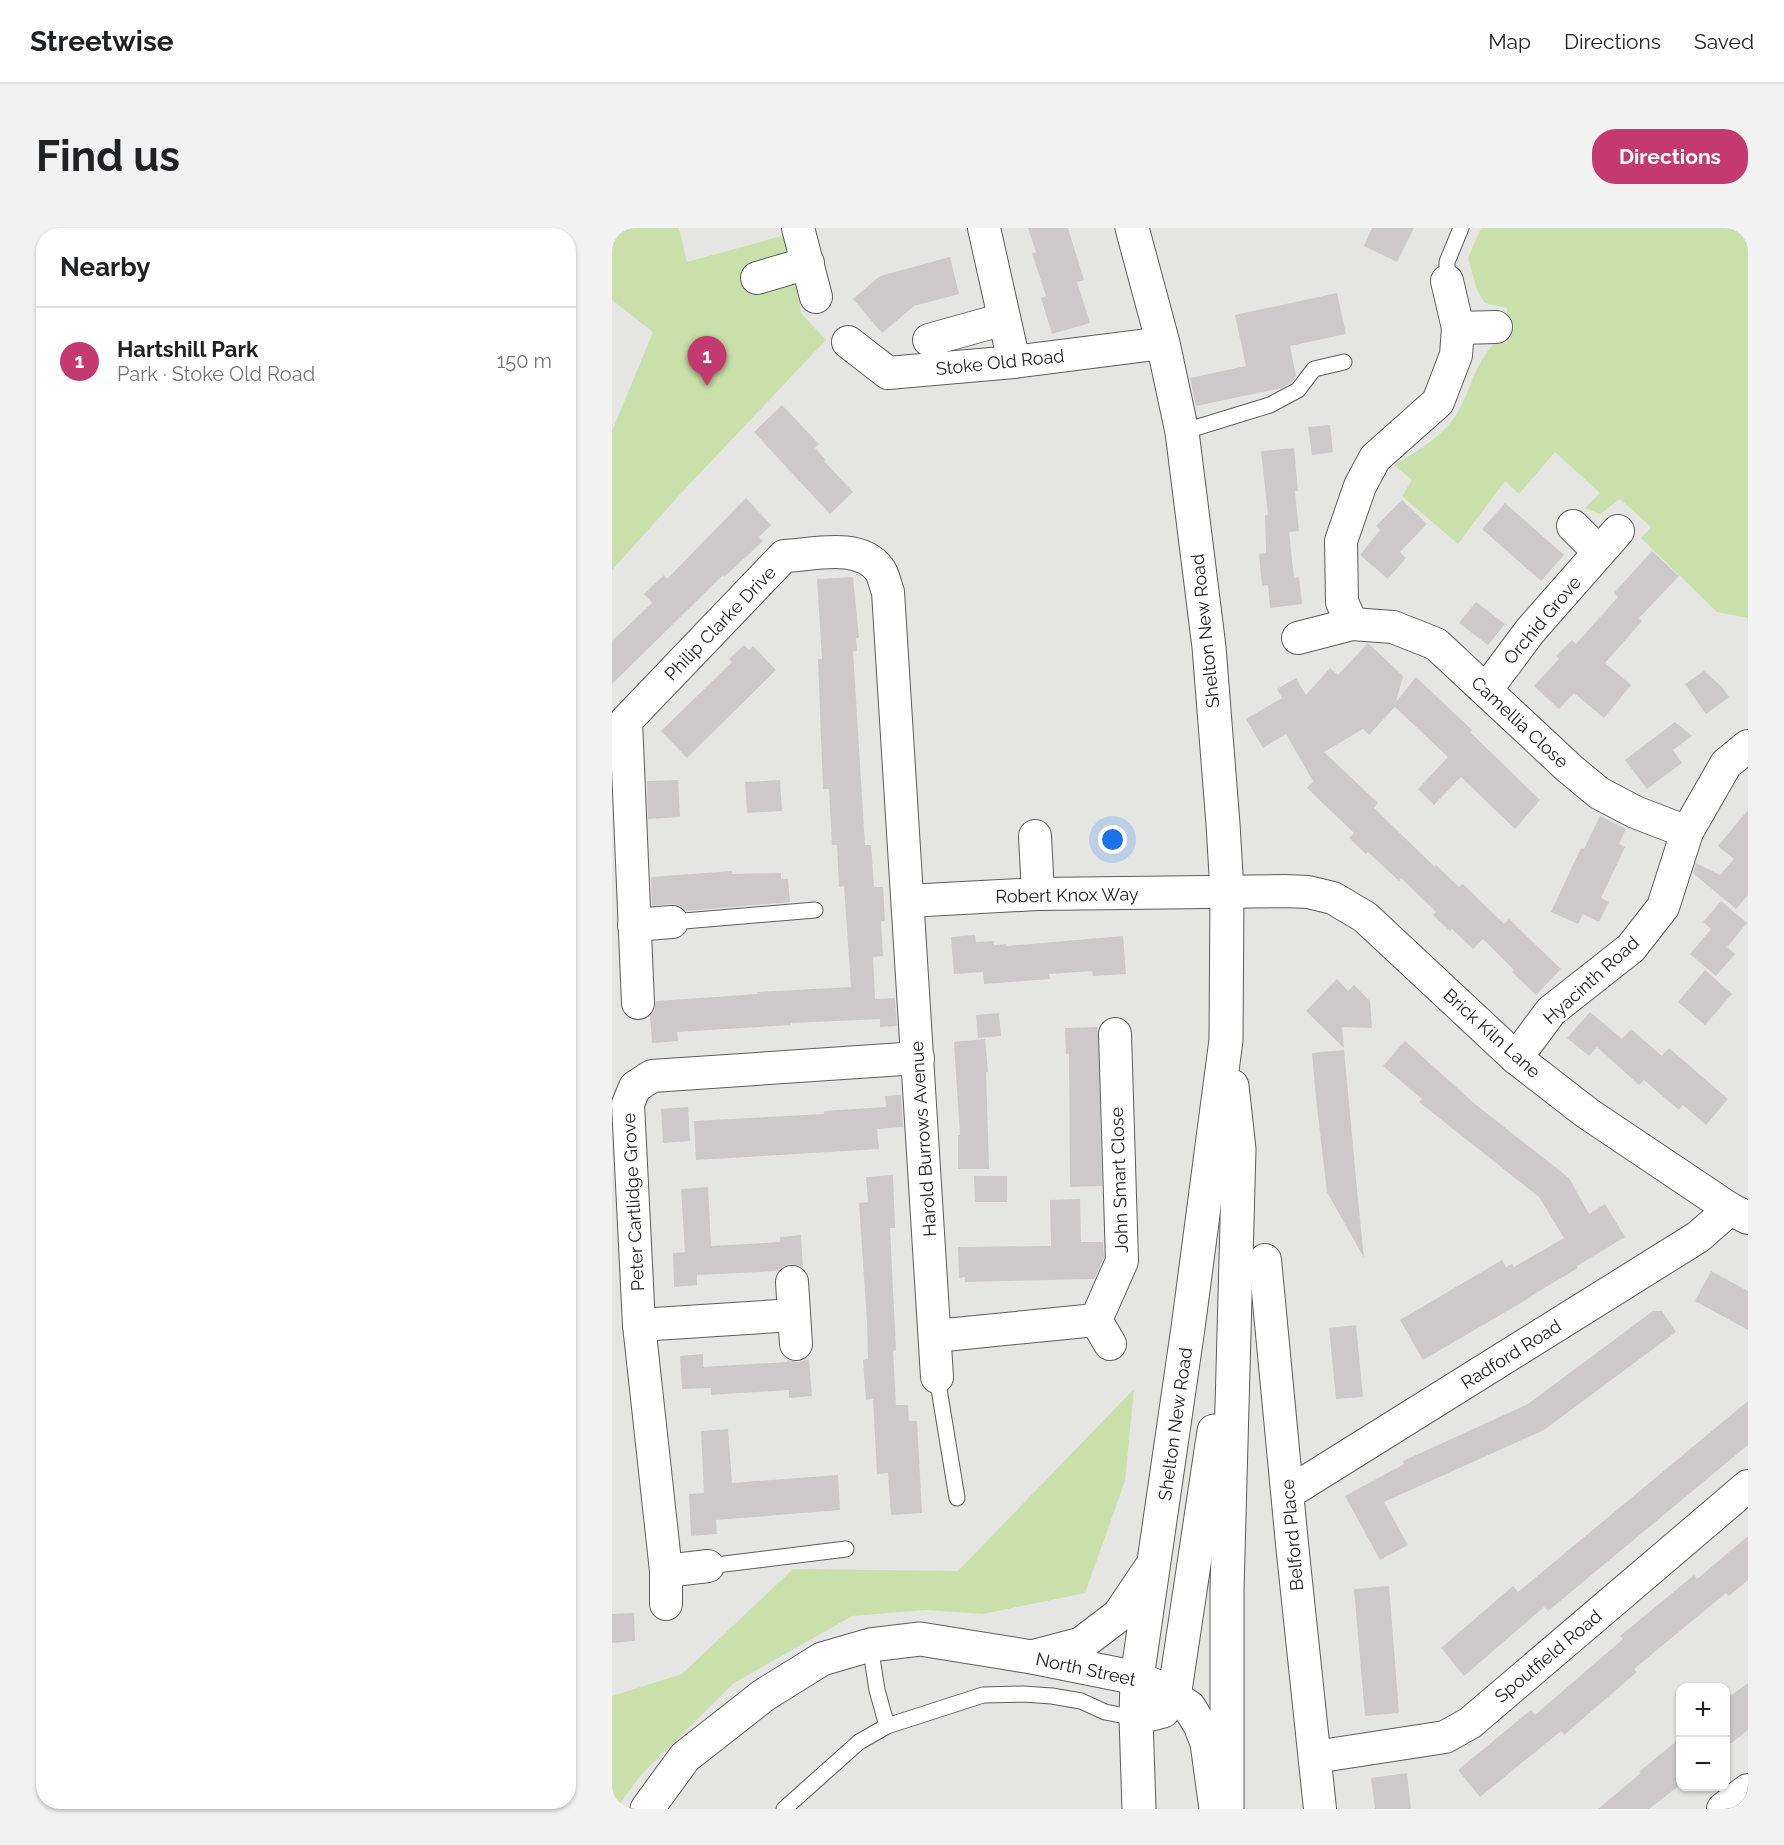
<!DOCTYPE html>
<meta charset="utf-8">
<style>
body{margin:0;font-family:Raleway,sans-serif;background:#f2f2f2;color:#202124}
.controls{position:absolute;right:18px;bottom:18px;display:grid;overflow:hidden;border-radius:12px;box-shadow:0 2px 4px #0004}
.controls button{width:54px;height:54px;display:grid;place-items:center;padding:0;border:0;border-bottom:2px solid #e0e0e0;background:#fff;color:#202124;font:30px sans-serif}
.you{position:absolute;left:501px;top:612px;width:21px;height:21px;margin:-15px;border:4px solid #fff;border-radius:50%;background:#1a73e8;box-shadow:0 0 0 9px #1a73e833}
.badge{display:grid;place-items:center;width:39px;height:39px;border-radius:50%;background:#c4396f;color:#fff;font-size:20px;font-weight:700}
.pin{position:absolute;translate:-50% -50px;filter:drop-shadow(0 2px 3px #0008)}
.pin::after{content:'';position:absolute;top:32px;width:21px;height:18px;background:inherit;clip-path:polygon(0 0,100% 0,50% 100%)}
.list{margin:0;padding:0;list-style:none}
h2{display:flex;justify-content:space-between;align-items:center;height:78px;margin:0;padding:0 24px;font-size:26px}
h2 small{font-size:20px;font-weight:400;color:#757577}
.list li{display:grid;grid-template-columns:39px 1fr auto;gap:18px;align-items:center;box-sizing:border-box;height:108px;padding:0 24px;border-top:2px solid #e0e0e0}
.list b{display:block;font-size:22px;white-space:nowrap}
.list p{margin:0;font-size:20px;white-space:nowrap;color:#757577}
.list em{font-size:20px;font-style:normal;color:#757577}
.map{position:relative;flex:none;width:1136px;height:1581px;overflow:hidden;border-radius:24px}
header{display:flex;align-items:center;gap:36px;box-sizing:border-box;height:84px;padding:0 30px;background:#fff;border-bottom:2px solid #e0e0e0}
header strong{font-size:28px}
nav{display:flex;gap:33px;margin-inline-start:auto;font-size:21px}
.intro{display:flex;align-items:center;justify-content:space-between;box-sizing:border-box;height:144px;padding:0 36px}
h1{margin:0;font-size:42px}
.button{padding:15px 27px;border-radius:24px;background:#c4396f;color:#fff;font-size:21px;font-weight:700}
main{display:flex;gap:36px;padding:0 36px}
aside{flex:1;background:#fff;border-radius:24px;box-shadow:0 2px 4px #0004}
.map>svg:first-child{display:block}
.green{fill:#cae0aa}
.building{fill:#cdc9ca}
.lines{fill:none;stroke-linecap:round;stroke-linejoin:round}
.service-casing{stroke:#5c5d5a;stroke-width:17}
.minor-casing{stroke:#5c5d5a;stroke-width:34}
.tertiary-casing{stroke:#5c5d5a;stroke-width:35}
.secondary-casing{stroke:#5c5d5a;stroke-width:35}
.service{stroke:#fff;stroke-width:15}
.minor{stroke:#fff;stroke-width:32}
.tertiary{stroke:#fff;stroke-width:33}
.secondary{stroke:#fff;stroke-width:33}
.labels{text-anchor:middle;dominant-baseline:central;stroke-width:5;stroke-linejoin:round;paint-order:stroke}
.street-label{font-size:18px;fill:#232322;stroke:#fff}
</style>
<header>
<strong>Streetwise</strong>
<nav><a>Map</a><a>Directions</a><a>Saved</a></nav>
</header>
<div class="intro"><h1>Find us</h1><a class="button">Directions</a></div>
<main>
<aside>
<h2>Nearby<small></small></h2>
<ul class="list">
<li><span class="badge">1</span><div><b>Hartshill Park</b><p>Park · Stoke Old Road</p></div><em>150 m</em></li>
</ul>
</aside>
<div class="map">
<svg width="1136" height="1581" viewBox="0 0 1136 1581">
<rect width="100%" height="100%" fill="#e5e6e3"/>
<g class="green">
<path d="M 0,0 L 67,0 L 75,34 L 181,5 L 189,85 L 214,112 L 72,262 L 0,342 L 0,203 L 41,104 L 0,72 Z"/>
<path d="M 869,0 L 1136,0 L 1136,390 L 1105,384 L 1029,310 L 1039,299 L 1008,271 L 988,286 L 973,280 L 988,265 L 943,224 L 907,266 L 893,253 L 846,316 L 790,268 L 800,252 L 782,237 C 806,223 835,206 848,180 C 860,158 864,133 883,115 L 895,115 L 895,80 L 873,75 L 865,62 L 856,30 Z"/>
<path d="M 522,1161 L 513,1253 L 473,1365 L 371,1386 L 314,1382 L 240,1388 L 122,1455 L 29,1547 L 4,1581 L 0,1581 L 0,1468 L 70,1446 L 181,1341 L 346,1343 Z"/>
</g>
<g class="building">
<path d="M 416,0 L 456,0 L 472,52 L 465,54 L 478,95 L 440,106 L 429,70 L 434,68 L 420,25 L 424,24 Z"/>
<path d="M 760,0 L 802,0 L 785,34 L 752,18 Z"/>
<path d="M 338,29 L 347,66 L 302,78 L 270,105 L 241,71 L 268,48 Z"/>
<path d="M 725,65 L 734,106 L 678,118 L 684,148 L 680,154 L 670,160 L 584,178 L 578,150 L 634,138 L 623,87 Z"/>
<path d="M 170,177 L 207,216 L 203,220 L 214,232 L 212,233 L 241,264 L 218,286 L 142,204 Z"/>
<path d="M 718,197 L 721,224 L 700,227 L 696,199 Z"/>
<path d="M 682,220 L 686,263 L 683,263 L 687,303 L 677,304 L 682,350 L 687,349 L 690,376 L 658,380 L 656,357 L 650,358 L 647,326 L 654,325 L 653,287 L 656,287 L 649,223 Z"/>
<path d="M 134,270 L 159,297 L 147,309 L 151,313 L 112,349 L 111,347 L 0,456 L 0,413 L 40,375 L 32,366 L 52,347 L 55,351 Z"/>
<path d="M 790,272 L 815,296 L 788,324 L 794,330 L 776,351 L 748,327 L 768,302 L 764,298 Z"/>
<path d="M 893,275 L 952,327 L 929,353 L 870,301 Z"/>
<path d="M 1040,323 L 1067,348 L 1027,390 L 1030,393 L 993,435 L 1019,457 L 992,490 L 962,465 L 947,481 L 922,458 L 947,431 L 944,428 L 960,412 L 964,416 L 1006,369 L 1002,365 Z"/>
<path d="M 241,349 L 247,410 L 244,410 L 245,423 L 241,423 L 253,617 L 259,617 L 262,659 L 271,659 L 273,693 L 269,693 L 271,728 L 261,729 L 263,771 L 283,770 L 285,798 L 268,799 L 268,791 L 179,795 L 179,797 L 65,804 L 66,813 L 40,815 L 38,787 L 42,783 L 44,773 L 146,766 L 145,764 L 239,759 L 232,658 L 227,659 L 225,617 L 220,617 L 217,561 L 211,561 L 206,431 L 210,431 L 205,351 Z"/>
<path d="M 864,374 L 893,396 L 876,417 L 847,395 Z"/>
<path d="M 756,415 L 791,448 L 784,474 L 804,449 L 860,502 L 858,504 L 928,572 L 903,601 L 849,549 L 822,577 L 806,561 L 836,529 L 783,479 L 757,507 L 751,501 L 712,524 L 766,575 L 762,580 L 823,639 L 824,637 L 847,659 L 851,656 L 892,696 L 897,691 L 949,741 L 924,767 L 900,744 L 902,742 L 871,711 L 861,721 L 840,701 L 838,703 L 821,687 L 824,684 L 789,650 L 787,653 L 756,624 L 754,626 L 737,610 L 742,605 L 695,560 L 701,553 L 674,506 L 651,520 L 634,491 L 670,470 L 665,461 L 684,450 L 694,467 L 718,440 L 726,447 Z"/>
<path d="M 132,417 L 137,422 L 141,418 L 164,442 L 75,530 L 49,503 L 120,434 L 117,431 Z"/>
<path d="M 1092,443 L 1109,458 L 1117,469 L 1094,486 L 1073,456 Z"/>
<path d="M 1063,494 L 1080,508 L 1061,522 L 1070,535 L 1035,561 L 1013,532 Z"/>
<path d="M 66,552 L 68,589 L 36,591 L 35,553 Z"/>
<path d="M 168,552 L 170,583 L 135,585 L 133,554 Z"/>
<path d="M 1136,582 L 1136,667 L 1124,681 L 1081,645 L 1084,635 L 1108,647 L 1122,631 L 1106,618 Z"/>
<path d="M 988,588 L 1014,601 L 1007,616 L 1013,619 L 989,670 L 997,674 L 987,694 L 971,686 L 966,696 L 939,684 L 969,620 L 972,621 Z"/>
<path d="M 120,643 L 120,646 L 169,645 L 169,651 L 176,651 L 178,674 L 74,683 L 67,678 L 59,676 L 40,678 L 39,649 Z"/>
<path d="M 1109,673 L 1135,695 L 1115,719 L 1123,726 L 1104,748 L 1078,726 L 1099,701 L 1091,694 Z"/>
<path d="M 363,707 L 364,714 L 382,713 L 382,717 L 394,716 L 394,718 L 511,708 L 514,746 L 481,748 L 480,743 L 437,746 L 438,751 L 372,756 L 371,744 L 342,746 L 339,709 Z"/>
<path d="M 1093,742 L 1120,766 L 1093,797 L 1066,774 Z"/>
<path d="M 725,751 L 736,763 L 742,757 L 758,773 L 760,800 L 730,799 L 732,820 L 694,783 Z"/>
<path d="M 978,784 L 1010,811 L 1019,801 L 1050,828 L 1057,820 L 1116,871 L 1094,897 L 1071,877 L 1067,882 L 1032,852 L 1027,857 L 985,819 L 977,828 L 955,810 Z"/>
<path d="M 387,785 L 389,808 L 366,810 L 364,787 Z"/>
<path d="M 486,799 L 490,958 L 458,959 L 457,826 L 454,826 L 453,800 Z"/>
<path d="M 373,811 L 376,844 L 374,844 L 377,941 L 346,941 L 346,907 L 348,907 L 342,814 Z"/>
<path d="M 793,813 L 863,876 L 957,950 L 977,986 L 993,976 L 1013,1009 L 965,1038 L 966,1040 L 919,1068 L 919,1069 L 811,1132 L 788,1092 L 890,1032 L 894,1039 L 900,1036 L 902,1039 L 952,1010 L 927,969 L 807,874 L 810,871 L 771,838 Z"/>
<path d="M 732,822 L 746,972 L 752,1030 L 715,964 L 704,870 L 700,825 Z"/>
<path d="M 289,867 L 291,899 L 265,901 L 267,921 L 84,932 L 82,893 L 212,886 L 212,883 L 274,879 L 273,868 Z"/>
<path d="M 76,879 L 78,913 L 51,915 L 49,881 Z"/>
<path d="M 281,947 L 283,1000 L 278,1000 L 284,1122 L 281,1123 L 284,1177 L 296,1177 L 297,1193 L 305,1193 L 310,1285 L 279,1287 L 276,1245 L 265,1246 L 261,1171 L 254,1172 L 251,1132 L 256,1131 L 255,1093 L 247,975 L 256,974 L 254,949 Z"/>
<path d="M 362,948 L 395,948 L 395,974 L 363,974 Z"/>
<path d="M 96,959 L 99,1018 L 168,1014 L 168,1009 L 189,1007 L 191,1041 L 179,1036 L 171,1039 L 166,1043 L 85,1047 L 85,1057 L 62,1059 L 61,1025 L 73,1024 L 69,961 Z"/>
<path d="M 468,971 L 469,1014 L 491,1014 L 492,1029 L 482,1051 L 353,1054 L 353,1049 L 347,1050 L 346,1019 L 439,1018 L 438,972 Z"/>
<path d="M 1099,1043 L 1136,1063 L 1136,1102 L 1083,1073 Z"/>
<path d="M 1041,1083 L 1050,1083 L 1064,1104 L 932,1202 L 772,1274 L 796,1317 L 768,1332 L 733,1268 L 792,1236 L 791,1233 L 916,1176 Z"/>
<path d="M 744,1097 L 751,1169 L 724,1171 L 717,1100 Z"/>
<path d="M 91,1126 L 91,1139 L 175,1134 L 176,1132 L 186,1134 L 197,1131 L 200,1168 L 177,1170 L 177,1162 L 99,1167 L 99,1160 L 70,1161 L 68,1128 Z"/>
<path d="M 1136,1173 L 1136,1217 L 936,1383 L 932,1379 L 852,1448 L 829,1420 L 901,1358 L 906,1364 Z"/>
<path d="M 116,1201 L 120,1255 L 226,1247 L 228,1282 L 104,1292 L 105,1306 L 79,1308 L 77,1266 L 92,1265 L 89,1203 Z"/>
<path d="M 1136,1308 L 1136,1352 L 1117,1368 L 1114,1365 L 1022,1441 L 1025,1444 L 952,1507 L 949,1503 L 868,1569 L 846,1542 L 919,1482 L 923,1487 L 1011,1411 L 1008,1408 L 1082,1347 L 1085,1351 Z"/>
<path d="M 777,1358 L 787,1485 L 753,1488 L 742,1361 Z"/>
<path d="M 22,1385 L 23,1413 L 0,1415 L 0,1386 Z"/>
<path d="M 1136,1455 L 1136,1502 L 1113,1520 L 1113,1472 Z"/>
<path d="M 1068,1510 L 1068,1557 L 1037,1581 L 986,1581 L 1029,1545 L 1027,1544 Z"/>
<path d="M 795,1545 L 799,1581 L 763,1581 L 759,1550 Z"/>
</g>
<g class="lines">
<g class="service-casing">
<g id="service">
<path d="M 835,53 L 835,34 L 849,0"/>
<path d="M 570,204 L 658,177 L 686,162 L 702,141 L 732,134"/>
<path d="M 60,694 L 203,682"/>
<path d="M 325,1149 L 345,1270"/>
<path d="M 96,1338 L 234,1321"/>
<path d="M 258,1417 L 265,1462 L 275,1498"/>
<path d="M 172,1581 L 247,1514 L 275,1498 L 371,1467 L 411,1466 L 440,1468 L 469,1473 L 493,1484 L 524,1490"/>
</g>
</g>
<g class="minor-casing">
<g id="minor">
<path d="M 186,0 L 204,69"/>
<path d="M 372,0 L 402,134"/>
<path d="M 145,50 L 196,35"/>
<path d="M 846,100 L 884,99"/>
<path d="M 317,112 L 392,91"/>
<path d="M 236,114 L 276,145 L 402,134 L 551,115"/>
<path d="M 961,298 L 987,324"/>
<path d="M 740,396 L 730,374 L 729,313 L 748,258 L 763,230 L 826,174 L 844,127 L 846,100 L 835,53"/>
<path d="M 686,410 L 740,396 L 781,399 L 824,416 L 958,541 L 987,565 L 1023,584 L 1075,604"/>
<path d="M 874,462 L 918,403 L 1006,303"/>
<path d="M 423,608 L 426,666"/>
<path d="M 296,673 L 426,666 L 673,663 L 696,664 L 721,670 L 753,689 L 904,830 L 975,885 L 1118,981 L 1136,990"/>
<path d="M 22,697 L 60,694"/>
<path d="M 26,775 L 14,493 L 172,328 C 200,327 247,314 267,341 C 272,347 273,357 276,364 L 325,1149"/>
<path d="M 904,830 L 939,783 L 1019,720 L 1051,679 L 1075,604 L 1114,536 L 1136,518"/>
<path d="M 653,1032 L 680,1316 L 708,1581"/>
<path d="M 180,1054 L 184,1116"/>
<path d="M 484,1092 L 498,1116"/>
<path d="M 27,1097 L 182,1087"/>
<path d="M 323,1108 L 484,1092 L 510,1033 L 503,806"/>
<path d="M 676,1265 L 1086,1009 L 1118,981"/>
<path d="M 54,1343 L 96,1338"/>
<path d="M 54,1376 L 54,1343 L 27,1097 L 16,876 L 23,859 L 40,848 L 306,830"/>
<path d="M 703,1529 L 833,1509 L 858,1495 L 1136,1258"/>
<path d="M 1111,1581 L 1136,1562"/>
</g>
</g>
<g class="tertiary-casing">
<path id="tertiary" d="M 35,1581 L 73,1529 L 152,1467 L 210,1431 L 258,1417 L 308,1411 L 420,1429 L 525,1450 L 546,1459 L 577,1479 L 588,1497 L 595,1515 L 604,1581"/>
</g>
<g class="secondary-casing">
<g id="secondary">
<path d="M 520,0 L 551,115 L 570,204 L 597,419 L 611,596 L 615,664 L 614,812 L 576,1100 L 525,1450 L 524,1490 L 527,1581"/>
<path d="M 420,1429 L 469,1416 L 507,1387 L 538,1341"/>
<path d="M 524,1490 L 551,1483 L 562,1469 L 602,1203"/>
<path d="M 615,1581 L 615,1362 L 627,921 L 620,858"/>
</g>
</g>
<use href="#service" class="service"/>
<use href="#minor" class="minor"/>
<use href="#tertiary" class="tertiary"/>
<use href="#secondary" class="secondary"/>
</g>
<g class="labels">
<g class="street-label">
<text transform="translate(388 134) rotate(-6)">Stoke Old Road</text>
<text transform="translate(930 392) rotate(-50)">Orchid Grove</text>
<text transform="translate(108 395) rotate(-46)">Philip Clarke Drive</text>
<text transform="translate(593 403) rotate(-96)">Shelton New Road</text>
<text transform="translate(908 494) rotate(43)">Camellia Close</text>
<text transform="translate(455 667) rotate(-1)">Robert Knox Way</text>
<text transform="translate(979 752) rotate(-42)">Hyacinth Road</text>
<text transform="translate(880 805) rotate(42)">Brick Kiln Lane</text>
<text transform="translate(311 911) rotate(-94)">Harold Burrows Avenue</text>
<text transform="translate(507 952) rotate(-92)">John Smart Close</text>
<text transform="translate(21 974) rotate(-93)">Peter Cartlidge Grove</text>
<text transform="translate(899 1126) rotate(-32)">Radford Road</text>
<text transform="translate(563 1196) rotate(-82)">Shelton New Road</text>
<text transform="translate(680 1307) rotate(-95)">Belford Place</text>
<text transform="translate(936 1428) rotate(-40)">Spoutfield Road</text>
<text transform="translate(474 1441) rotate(12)">North Street</text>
</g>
</g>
</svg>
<div class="controls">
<button>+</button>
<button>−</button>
</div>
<div class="you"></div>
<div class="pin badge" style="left:95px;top:158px">1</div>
</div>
</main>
